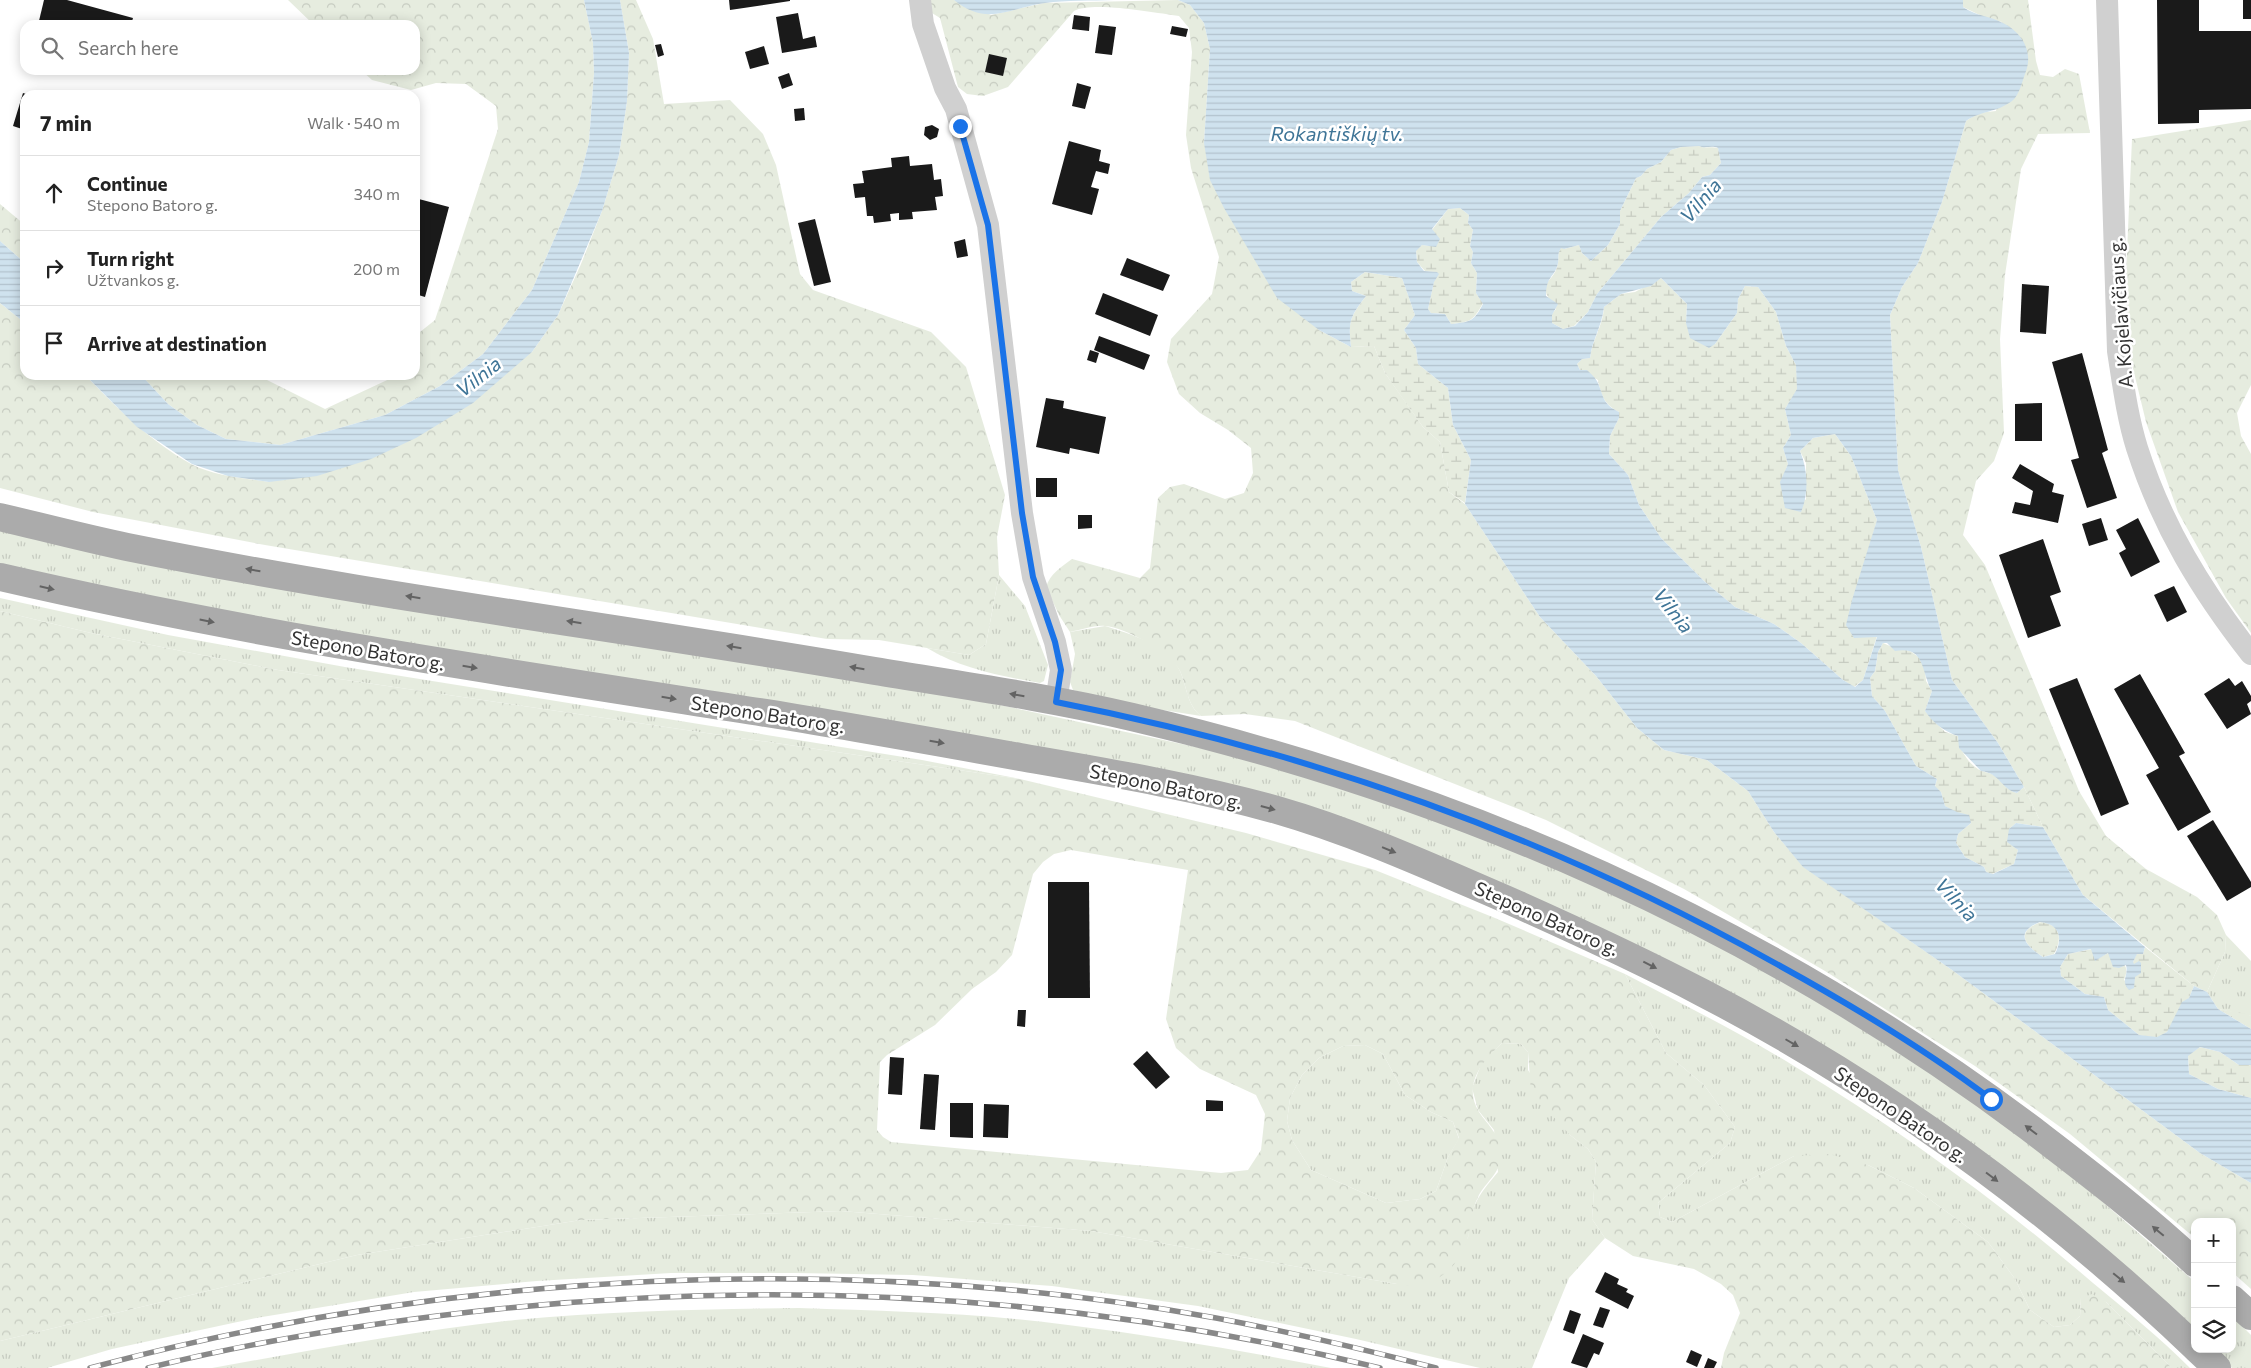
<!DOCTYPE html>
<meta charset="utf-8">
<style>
body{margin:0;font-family:Commissioner,sans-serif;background:#f2f2f2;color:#222}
.controls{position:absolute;right:15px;bottom:15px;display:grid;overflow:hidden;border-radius:10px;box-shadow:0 2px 12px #0003}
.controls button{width:45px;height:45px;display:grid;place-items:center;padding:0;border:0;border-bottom:1px solid #e0e0e0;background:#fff;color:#222;font:25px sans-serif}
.stop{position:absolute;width:15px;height:15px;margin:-11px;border:4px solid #1a73e8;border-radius:50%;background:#fff}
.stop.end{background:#1a73e8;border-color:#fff;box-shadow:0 1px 5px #0008}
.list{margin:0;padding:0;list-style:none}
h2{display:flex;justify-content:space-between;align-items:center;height:65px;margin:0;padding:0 20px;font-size:21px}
h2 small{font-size:16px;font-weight:400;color:#767676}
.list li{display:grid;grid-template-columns:32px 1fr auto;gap:15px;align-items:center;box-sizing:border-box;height:75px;padding:0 20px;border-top:1px solid #e0e0e0}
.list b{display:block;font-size:19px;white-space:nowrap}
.list p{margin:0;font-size:16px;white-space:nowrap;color:#767676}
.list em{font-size:16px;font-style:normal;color:#767676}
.icon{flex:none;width:28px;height:28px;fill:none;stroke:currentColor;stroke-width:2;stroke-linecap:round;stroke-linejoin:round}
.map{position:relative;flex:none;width:2251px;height:1368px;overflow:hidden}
.search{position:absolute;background:#fff;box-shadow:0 2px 12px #0003;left:20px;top:20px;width:400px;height:55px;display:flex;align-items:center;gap:12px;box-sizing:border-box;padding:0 18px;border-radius:15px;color:#767676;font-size:19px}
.panel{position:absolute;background:#fff;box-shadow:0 2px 12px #0003;left:20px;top:90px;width:400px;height:290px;border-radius:15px}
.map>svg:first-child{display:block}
.grass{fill:url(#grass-tufts)}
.forest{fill:url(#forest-crowns);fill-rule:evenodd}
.wetland{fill:url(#wetland-marsh)}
.water{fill:url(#water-rules);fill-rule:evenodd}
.building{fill:#1a1a1a}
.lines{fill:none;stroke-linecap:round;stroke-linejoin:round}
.street{stroke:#d0d0d0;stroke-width:22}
.primary{stroke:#ababab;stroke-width:28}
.rail-casing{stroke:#888;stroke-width:5.5}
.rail{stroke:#fff;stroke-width:4;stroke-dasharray:11;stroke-linecap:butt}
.oneway{fill:#636363}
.route{stroke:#1a73e8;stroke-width:6}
.labels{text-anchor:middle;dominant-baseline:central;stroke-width:5;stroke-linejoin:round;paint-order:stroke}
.street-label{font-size:19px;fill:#333;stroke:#fff}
.water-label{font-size:20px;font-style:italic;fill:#3f7597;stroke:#fff}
</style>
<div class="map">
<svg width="2251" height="1368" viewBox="0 0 2251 1368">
<defs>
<pattern id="grass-tufts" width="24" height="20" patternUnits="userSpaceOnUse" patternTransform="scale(1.25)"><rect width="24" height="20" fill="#e6ecdf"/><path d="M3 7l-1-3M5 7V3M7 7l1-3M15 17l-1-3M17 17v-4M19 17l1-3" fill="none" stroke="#c6cbc0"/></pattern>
<pattern id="forest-crowns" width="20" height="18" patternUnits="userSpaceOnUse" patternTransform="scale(1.25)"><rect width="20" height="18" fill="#e6ecdf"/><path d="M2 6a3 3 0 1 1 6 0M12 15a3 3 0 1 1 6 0" fill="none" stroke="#c6cbc0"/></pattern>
<pattern id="wetland-marsh" width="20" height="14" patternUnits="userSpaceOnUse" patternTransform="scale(1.25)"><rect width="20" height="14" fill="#e6ecdf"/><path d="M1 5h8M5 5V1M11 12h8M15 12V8" fill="none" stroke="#c6cbc0"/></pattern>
<pattern id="water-rules" width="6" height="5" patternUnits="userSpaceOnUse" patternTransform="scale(1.25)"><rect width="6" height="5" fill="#cfe2ee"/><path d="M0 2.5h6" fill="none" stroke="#b2c2cd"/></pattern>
</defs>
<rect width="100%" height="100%" fill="#fff"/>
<g class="grass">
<path d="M 0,529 L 1000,705 L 1238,756 L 1450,824 L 1600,886 L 1755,964 L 1931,1072 L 2009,1129 L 2083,1185 L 2195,1282 L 2195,1332 L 1946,1129 L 1320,812 L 345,635 L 0,566 Z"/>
<path d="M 999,575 L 1025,606 L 1048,665 L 1044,681 L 1040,683 C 1001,676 962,669 927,648 L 969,655 L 986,644 Z"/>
<path d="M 0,598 L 168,635 L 345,667 L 922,760 L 1020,779 L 278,670 L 91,633 L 0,611 Z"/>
<path d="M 1105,626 C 1131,634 1168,645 1180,671 C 1187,687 1187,705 1201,716 L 1125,704 L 1073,690 L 1070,682 L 1075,654 L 1070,632 Z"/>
<path d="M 2226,935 L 2251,961 L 2251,1016 L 2218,1009 L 2207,992 L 2225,952 Z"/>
<path d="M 1625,974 C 1682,1004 1739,1032 1794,1066 C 1900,1130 2000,1203 2093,1283 C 2126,1310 2160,1338 2190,1368 L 2172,1368 L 2106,1302 L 2081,1298 L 2080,1316 L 2070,1325 L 2054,1327 L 2030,1310 L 2015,1279 L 1988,1242 L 1914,1188 L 1868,1165 L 1794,1156 L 1672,1222 L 1660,1217 L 1658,1203 L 1730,1143 L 1735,1127 L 1704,1085 L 1666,1053 Z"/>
<path d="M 1502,1043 L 1521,1044 L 1528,1052 L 1528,1070 L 1570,1135 L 1588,1149 L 1596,1162 L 1592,1219 L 1605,1238 L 1569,1278 L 1532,1368 L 1480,1368 L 1356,1339 L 1198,1306 L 1052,1286 L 913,1275 L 795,1273 L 671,1273 L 537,1281 L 414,1292 L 256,1318 L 112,1349 L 47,1368 L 0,1368 L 0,1341 L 357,1255 L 581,1220 L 841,1211 L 1091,1231 L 1397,1284 L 1468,1238 C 1471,1205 1477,1197 1498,1172 L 1494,1130 L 1478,1110 L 1472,1088 L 1482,1062 Z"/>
<path d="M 1365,1045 L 1383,1054 L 1405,1095 L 1431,1112 L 1453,1122 L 1459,1139 L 1448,1157 L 1436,1191 L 1420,1199 L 1386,1203 L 1311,1170 L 1292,1140 L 1287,1121 L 1290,1098 L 1302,1075 L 1319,1058 L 1343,1046 Z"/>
<path d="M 799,1308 C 889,1311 979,1313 1068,1325 C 1156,1336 1244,1351 1331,1368 L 212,1368 C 313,1350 414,1331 515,1320 C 610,1311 704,1309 799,1308 Z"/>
<path d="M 2232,1316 L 2251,1335 L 2251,1368 L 2232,1368 L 2213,1349 L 2232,1349 Z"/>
</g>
<g class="forest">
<path d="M 288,0 L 584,0 L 593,43 L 594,73 L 589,142 L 579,182 L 532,290 L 483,354 L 440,386 L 385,415 L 280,445 L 226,439 L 197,425 L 168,404 L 141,375 L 257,375 L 325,409 L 398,375 L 415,375 L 415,336 L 435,320 L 498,129 L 496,106 L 466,84 L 436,83 L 411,90 L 372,80 L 361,70 L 415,70 L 415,25 L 314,25 Z"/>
<path d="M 620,0 L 636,0 L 653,39 L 664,104 L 730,100 L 763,134 L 776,165 L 800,274 L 813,290 L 931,332 L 966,367 L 1005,495 L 997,537 L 999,575 L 986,644 L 969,655 L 879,640 L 827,639 L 265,545 L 93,512 L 0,488 L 0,303 L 25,323 L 25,375 L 85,375 C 117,408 150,441 191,464 C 214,476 243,478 269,482 L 532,352 L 558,315 L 581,264 L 602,211 L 619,155 L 627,101 L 629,53 Z"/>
<path d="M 911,0 L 954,0 L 991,15 L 1044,3 L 1178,0 L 1190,5 L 1204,23 L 1210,49 L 1204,143 L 1319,330 L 1351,347 L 1374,346 L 1385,373 L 1423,427 L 1440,442 L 1449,492 L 1465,504 L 1540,617 L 1596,676 L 1637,728 L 1664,750 L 1707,760 L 1748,791 L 1774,832 L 1804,867 L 1952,970 L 2200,1153 L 2251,1183 L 2251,1289 L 2232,1272 L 2232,1222 L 2195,1222 L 2195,1238 L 2070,1134 L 1975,1066 L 1825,971 L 1684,889 L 1546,820 L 1295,721 L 1245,714 L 1201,716 C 1187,705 1187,687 1180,671 C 1171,653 1125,627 1105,626 C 1094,625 1081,630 1070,632 L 1059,615 L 1046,587 C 1050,574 1061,567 1072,559 L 1140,578 L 1150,568 L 1158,498 L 1170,487 L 1184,484 L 1225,499 L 1244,493 L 1253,473 L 1251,448 L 1228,430 L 1200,413 L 1179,394 L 1167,362 L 1171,339 L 1212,294 L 1219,257 L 1191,168 L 1186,135 L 1192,52 L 1189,28 L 1179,16 C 1155,13 1093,1 1074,11 L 1008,87 L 983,96 L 967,94 L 958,87 L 940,18 Z"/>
<path d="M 1963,0 L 2028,0 L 2036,61 L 2040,75 L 2053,77 L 2065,69 L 2079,74 L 2090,133 L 2038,134 L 2021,169 L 2005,275 L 2000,339 L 2004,433 L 1994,461 L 1976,481 L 1963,535 L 1985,565 L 2079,791 L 2106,836 L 2146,869 L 2197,897 L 2217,915 L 2226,935 L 2225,952 L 2207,992 L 2194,986 L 2083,895 L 2043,827 L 2024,787 L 1998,743 L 1952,680 L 1921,547 L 1898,470 L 1890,315 L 1902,287 L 1918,263 L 1942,202 L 1966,121 L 1978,113 L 1996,111 L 2002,22 L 1988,19 L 1963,7 Z"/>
<path d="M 2251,120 L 2251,385 L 2237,413 L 2241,436 L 2251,454 L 2251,633 L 2226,598 L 2178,512 L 2146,422 L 2130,356 L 2126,275 L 2132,139 Z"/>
<path d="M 0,204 L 25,225 L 25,263 L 0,241 Z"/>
<path d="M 0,611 L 91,633 L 278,670 L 1020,779 L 1246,833 L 1375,870 L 1495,918 L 1625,974 L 1666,1053 L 1704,1085 L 1735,1127 L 1730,1143 L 1658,1203 L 1660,1217 L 1672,1222 L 1794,1156 L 1829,1154 L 1868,1165 L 1914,1188 L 1988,1242 L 2015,1279 L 2030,1310 L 2054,1327 L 2070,1325 L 2080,1316 L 2081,1298 L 2092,1294 L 2106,1302 L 2172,1368 L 1721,1368 L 1724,1353 L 1740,1313 L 1733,1295 L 1721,1284 L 1694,1269 L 1633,1256 L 1605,1238 L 1592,1219 L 1596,1162 L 1588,1149 L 1570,1135 L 1531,1092 L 1528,1052 L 1521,1044 L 1502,1043 C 1483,1061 1462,1084 1479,1112 C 1487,1124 1499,1134 1501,1150 C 1504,1171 1486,1181 1478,1197 C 1471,1212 1472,1221 1468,1237 C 1463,1260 1443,1281 1420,1285 C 1413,1286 1404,1285 1397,1284 L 1091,1231 L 841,1211 L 581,1220 L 357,1255 L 0,1341 ZM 1071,850 L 1188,870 L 1166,1019 L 1176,1048 L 1200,1069 L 1256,1095 L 1265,1114 L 1261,1150 L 1248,1170 L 1221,1173 L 891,1142 L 883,1137 L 877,1130 L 880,1062 L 887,1055 L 935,1025 L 972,989 L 996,972 L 1012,955 L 1033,874 L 1043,862 L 1054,854 ZM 1365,1045 L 1383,1054 L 1405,1095 L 1431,1112 L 1453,1122 L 1459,1138 L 1448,1157 L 1436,1191 L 1420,1199 L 1386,1203 L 1311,1170 L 1292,1140 L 1287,1121 L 1290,1098 L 1302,1075 L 1319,1058 L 1343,1046 Z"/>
</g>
<g class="wetland">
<path d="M 1699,146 C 1705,149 1711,146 1718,148 L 1721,163 L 1710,175 L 1702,177 L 1689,193 L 1661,217 L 1597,294 L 1588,312 L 1574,326 L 1563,329 L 1552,323 L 1551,315 L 1556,309 C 1533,279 1554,286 1558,263 C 1559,256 1557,254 1561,247 L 1564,249 L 1579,245 L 1582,253 L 1591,261 L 1608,245 L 1620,224 L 1620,211 L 1636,178 L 1641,176 L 1647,169 L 1661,162 L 1671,150 L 1681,147 Z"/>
<path d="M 1460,208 L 1469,215 L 1468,223 L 1473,230 L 1470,246 L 1473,252 L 1471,263 L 1477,273 L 1476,293 L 1483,303 C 1473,321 1471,322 1451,324 L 1445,314 L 1431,313 L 1428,309 L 1436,272 L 1425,271 L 1417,262 L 1416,250 L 1422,245 L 1429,246 L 1432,230 L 1448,209 Z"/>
<path d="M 1365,272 L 1402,278 L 1415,315 L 1404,330 L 1416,348 L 1418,364 L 1448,388 L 1453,425 L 1471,460 L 1465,503 L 1449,492 L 1440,442 L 1423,427 L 1403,399 L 1385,373 L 1374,346 L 1351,347 C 1348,321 1350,317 1366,296 L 1352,291 L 1351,282 Z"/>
<path d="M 1661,278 L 1687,304 L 1686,323 L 1715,344 L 1737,313 L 1738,299 L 1745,286 L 1758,287 L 1776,312 L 1786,346 L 1796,365 L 1798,389 L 1785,409 L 1791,435 L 1783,448 L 1788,464 L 1781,482 L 1806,500 L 1806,463 L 1800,451 L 1813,438 L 1835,434 L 1851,456 L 1877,520 L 1866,559 L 1870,636 L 1877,636 L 1863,680 L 1854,687 L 1843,680 L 1801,643 L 1774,624 L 1735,607 L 1704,581 L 1661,538 L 1639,505 L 1628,475 L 1609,454 L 1610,436 L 1619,418 L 1619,412 C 1605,405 1601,396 1598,380 L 1580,370 L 1577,364 L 1582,359 L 1590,358 C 1592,340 1603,326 1604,307 L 1621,294 L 1635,292 Z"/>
<path d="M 1883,643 L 1892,647 L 1910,651 L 1920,658 L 1925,669 L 1926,681 L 1932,691 L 1925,711 L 1945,732 L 1958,736 C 1959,749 1969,766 1982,771 C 1990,774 1991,772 1999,779 C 2006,784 2008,791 2017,793 L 2024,787 L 2043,827 L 2016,823 L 2009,829 L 2013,846 L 2018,850 L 2014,864 L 1992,874 L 1986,872 L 1984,867 L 1965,857 L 1956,843 L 1958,834 L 1971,823 L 1945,806 L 1941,792 L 1935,787 L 1937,779 L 1916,766 L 1885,711 L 1872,696 L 1870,678 L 1875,671 L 1878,652 Z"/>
<path d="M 2041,922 C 2060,924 2063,938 2054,954 L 2043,957 C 2025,946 2014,932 2041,922 Z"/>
<path d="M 2145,947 L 2194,986 L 2189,998 L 2167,1032 L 2157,1038 L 2139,1035 L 2108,1010 L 2104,997 L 2085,994 L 2061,976 L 2060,967 L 2068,954 L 2092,949 L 2095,960 L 2108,953 C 2121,962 2131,963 2124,980 L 2134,988 L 2133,962 L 2137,953 L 2143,954 Z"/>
<path d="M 2218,1009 L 2247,1014 L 2251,1016 L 2251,1029 Z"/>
<path d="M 2200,1047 L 2220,1052 L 2239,1065 L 2251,1065 L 2251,1098 L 2218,1089 L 2189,1074 L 2188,1055 Z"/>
</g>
<g class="water">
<path d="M 584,0 L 620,0 L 629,53 L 627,101 L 619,155 L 602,211 L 558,315 L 532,352 L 473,403 L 416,438 L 371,459 L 317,476 L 269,482 L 228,476 L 192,464 L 137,427 L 85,375 L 141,375 L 168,404 L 197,425 L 226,439 L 280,445 L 385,415 L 440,386 L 483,354 L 532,290 L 579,182 L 589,142 L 594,73 L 593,43 Z"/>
<path d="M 954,0 L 1114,0 C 1091,1 1067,0 1045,3 C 1009,8 987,27 954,0 Z"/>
<path d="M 1178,0 L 1963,0 L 1963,7 C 1976,16 1990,16 2003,23 C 2023,33 2034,53 2025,74 C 2022,82 2019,96 2012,101 C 1996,113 1982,110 1966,121 L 1942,202 L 1918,263 L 1902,287 L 1890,315 L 1898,470 L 1921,547 L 1952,680 L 1998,743 L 2024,787 L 2017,793 C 2002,790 2000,773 1981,771 L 1959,748 L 1958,736 C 1945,732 1933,723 1925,711 L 1932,691 C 1921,673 1926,645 1895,651 L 1887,643 L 1883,643 L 1878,652 L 1875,671 L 1870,678 L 1872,696 L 1885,711 L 1916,766 L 1937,779 L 1935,786 L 1941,792 L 1945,806 L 1957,812 L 1969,815 L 1971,823 L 1958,834 L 1956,843 L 1965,857 L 1984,867 L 1986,872 L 1993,874 L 2014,864 L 2018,850 L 2007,842 L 2009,829 L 2016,823 L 2043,827 L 2083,895 L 2145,947 L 2143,954 L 2137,954 L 2133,962 L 2134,964 L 2139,961 L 2141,963 L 2141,973 L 2135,977 L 2134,988 L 2129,990 C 2120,981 2129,975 2126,965 L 2119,968 L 2113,967 L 2108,953 L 2095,961 L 2091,949 L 2068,954 L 2060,967 L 2061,976 L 2085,994 L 2104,997 L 2108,1010 L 2139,1035 L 2157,1037 L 2167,1032 L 2182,1002 L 2189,998 L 2194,986 L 2207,992 L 2218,1009 L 2251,1029 L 2251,1065 L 2239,1065 L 2220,1052 L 2200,1047 L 2188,1056 L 2189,1074 L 2218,1089 L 2251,1098 L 2251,1183 L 2200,1153 L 1952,970 L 1803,867 L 1774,832 L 1748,791 L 1707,760 L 1664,750 L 1637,728 L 1596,676 L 1540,617 L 1465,504 L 1471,460 L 1453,425 L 1448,388 L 1418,364 L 1416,348 L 1404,330 L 1415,315 L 1402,278 L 1365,272 L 1351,282 L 1352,291 L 1366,296 C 1350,317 1348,321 1351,347 L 1319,330 L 1277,298 L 1224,208 L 1210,180 L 1204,143 L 1210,49 L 1204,23 L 1190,5 ZM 1699,146 C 1705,149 1711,145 1718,148 L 1721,163 L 1710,175 L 1702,177 L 1689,193 L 1661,217 L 1597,294 L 1588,312 L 1575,326 L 1563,329 L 1552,323 L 1552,315 L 1558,304 L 1546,296 C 1546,275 1555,278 1558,263 C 1559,257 1557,254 1561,248 L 1564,249 L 1579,245 L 1582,253 L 1591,261 L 1608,245 L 1620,224 L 1620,211 L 1636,178 L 1641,176 L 1647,169 L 1661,162 L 1671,150 L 1681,147 ZM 1460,208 L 1469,215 L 1468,223 L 1473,230 L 1470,246 L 1473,252 L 1471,263 L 1477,273 L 1476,293 L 1483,304 C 1474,321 1471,322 1451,324 L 1445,314 L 1431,313 L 1428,309 L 1434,282 L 1439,274 L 1437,272 L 1424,271 L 1417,262 L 1416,251 L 1422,245 L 1436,247 L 1440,239 L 1432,229 L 1448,209 ZM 1661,278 L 1687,304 L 1686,323 L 1690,338 L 1709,348 L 1715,344 L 1737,313 L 1738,299 L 1745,286 L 1758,287 L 1776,312 L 1786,346 L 1796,365 L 1797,389 L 1785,409 L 1791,435 L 1783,448 L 1788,464 L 1780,482 L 1785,508 L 1801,512 C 1809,493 1808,470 1800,451 L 1813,438 L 1835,434 L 1851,456 L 1877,520 L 1852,600 L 1846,625 L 1854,638 L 1877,637 L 1863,680 L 1855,687 L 1843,680 L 1801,643 L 1774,624 L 1735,607 L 1704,581 L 1661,538 L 1639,505 L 1628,475 L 1609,454 L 1610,436 L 1619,418 L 1619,412 C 1603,404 1604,398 1598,383 C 1596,378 1591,374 1587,370 L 1580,370 L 1577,364 L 1582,359 L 1590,358 C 1592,340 1602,326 1604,307 L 1621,294 L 1651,286 ZM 2040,922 C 2060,924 2063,938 2055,954 L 2043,957 C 2025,946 2014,932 2040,922 Z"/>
<path d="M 0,241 L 25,263 L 25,323 L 0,303 Z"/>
</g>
<g class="building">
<path d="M 44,0 L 67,0 L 133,18 L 131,25 L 38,25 Z"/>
<path d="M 729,0 L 790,0 L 790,1 L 730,10 Z"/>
<path d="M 2157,0 L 2199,0 L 2199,31 L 2251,31 L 2251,109 L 2199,110 L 2199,123 L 2158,124 Z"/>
<rect x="2243" y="0" width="8" height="19"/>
<path d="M 798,13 L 803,39 L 815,36 L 817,47 L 782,53 L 776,17 Z"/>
<path d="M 1074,15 L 1090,17 L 1089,31 L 1072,29 Z"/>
<path d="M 1099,25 L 1116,27 L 1112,55 L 1095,53 Z"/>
<path d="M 1172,26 L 1188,29 L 1186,37 L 1170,34 Z"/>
<path d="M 661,44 L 664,55 L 658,57 L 655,45 Z"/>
<path d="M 764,46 L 769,64 L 750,69 L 745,52 Z"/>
<path d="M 989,54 L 1007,58 L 1003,76 L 985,72 Z"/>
<path d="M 789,73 L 793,85 L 782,89 L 778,77 Z"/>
<path d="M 1077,83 L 1091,87 L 1085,109 L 1072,106 Z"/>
<path d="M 23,93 L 29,95 L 25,95 L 25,130 L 13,126 Z"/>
<path d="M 804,108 L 805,120 L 795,121 L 794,109 Z"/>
<path d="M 932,125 L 939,129 L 937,137 L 930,140 L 924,135 L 925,127 Z"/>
<path d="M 1069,141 L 1101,150 L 1099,161 L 1110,164 L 1108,174 L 1096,171 L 1091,187 L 1099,189 L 1092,215 L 1052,204 Z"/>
<path d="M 909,156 L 910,166 L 932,164 L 934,180 L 941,179 L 943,196 L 935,197 L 937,210 L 912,212 L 913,219 L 899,220 L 899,213 L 890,214 L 891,221 L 874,223 L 873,216 L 867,216 L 865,197 L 855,198 L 853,184 L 864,183 L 862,171 L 892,167 L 891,158 Z"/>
<path d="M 415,198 L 449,207 L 425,297 L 415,294 Z"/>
<path d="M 815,219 L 831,282 L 814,286 L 798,223 Z"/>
<path d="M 965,239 L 968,256 L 957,258 L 954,242 Z"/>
<path d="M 1127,258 L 1170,275 L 1163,291 L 1120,275 Z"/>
<path d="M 2022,284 L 2049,286 L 2046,334 L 2020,332 Z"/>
<path d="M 1103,293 L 1158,315 L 1150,336 L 1095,314 Z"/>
<path d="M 1099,336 L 1150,355 L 1144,370 L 1094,350 Z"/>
<path d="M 1090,350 L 1099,353 L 1096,363 L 1087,360 Z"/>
<path d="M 2082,353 L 2108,450 L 2102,453 L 2117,498 L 2087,508 L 2071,460 L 2079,458 L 2052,362 Z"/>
<path d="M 1046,398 L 1064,401 L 1063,408 L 1106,417 L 1099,454 L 1070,448 L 1069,454 L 1036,447 Z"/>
<path d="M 2042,403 L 2042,441 L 2015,441 L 2015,404 Z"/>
<path d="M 2020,464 L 2054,484 L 2052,492 L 2064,495 L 2058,523 L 2012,513 L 2015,502 L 2030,505 L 2033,491 L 2012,478 Z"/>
<rect x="1036" y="478" width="21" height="19"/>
<path d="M 1078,515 L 1092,515 L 1092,528 L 1078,529 Z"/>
<path d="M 2101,518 L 2108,540 L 2089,546 L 2082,524 Z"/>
<path d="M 2138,518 L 2160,562 L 2131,577 L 2119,553 L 2126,549 L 2116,530 Z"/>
<path d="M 2043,539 L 2061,592 L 2050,596 L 2061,626 L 2028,638 L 1999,555 Z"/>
<path d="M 2174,586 L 2187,612 L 2167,622 L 2154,595 Z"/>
<path d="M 2140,674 L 2185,753 L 2179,756 L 2211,812 L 2178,831 L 2146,775 L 2159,768 L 2114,689 Z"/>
<path d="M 2077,678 L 2129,804 L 2101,816 L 2049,689 Z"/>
<path d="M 2229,678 L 2235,686 L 2242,681 L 2251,696 L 2251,701 L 2247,704 L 2251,714 L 2227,729 L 2204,694 Z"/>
<path d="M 2213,820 L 2251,882 L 2251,887 L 2227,901 L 2187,836 Z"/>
<path d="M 1048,882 L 1089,882 L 1090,998 L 1048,998 Z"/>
<path d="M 1018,1010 L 1026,1010 L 1025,1027 L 1017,1026 Z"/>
<path d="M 1147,1051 L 1170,1077 L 1156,1089 L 1133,1064 Z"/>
<path d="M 890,1057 L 904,1058 L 902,1095 L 888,1094 Z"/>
<path d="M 924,1074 L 939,1075 L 935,1130 L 920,1129 Z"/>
<path d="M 1206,1100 L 1223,1101 L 1223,1111 L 1206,1111 Z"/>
<path d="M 950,1103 L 973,1103 L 973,1138 L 950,1137 Z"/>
<path d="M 984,1104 L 1009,1105 L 1008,1138 L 983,1137 Z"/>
<path d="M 1605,1272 L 1619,1279 L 1617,1284 L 1628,1289 L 1626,1292 L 1634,1296 L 1628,1309 L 1595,1292 Z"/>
<path d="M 1600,1307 L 1610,1310 L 1603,1328 L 1593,1325 Z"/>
<path d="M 1570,1310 L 1581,1314 L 1574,1334 L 1563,1330 Z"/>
<path d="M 1583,1334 L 1604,1343 L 1599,1355 L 1594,1353 L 1587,1368 L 1571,1363 Z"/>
<path d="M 1691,1350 L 1702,1355 L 1697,1367 L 1686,1362 Z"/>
<path d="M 1708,1358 L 1717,1362 L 1714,1368 L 1704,1368 Z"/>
</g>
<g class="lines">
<g class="street">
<path d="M 920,0 L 923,24 L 945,88 L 956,109 L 988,225 L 1022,513 L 1033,577 L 1055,642 L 1061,670 L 1056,702"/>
<path d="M 2107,0 L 2118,351 C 2123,383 2127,416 2137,448 C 2162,526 2201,590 2251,654"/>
</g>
<g class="primary">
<path d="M 0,517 C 42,527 84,538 127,547 C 375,597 626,628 875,671 C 960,685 1047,697 1132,717 C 1460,794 1759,925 2030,1128 C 2086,1171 2143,1214 2195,1263"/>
<path d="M 0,577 C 259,637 523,675 785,716 C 864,729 942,743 1020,757 C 1106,772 1192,786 1277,810 C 1357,833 1433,868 1510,901 C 1575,930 1640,960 1703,993 C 1882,1086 2049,1208 2195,1347"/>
<path d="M 2232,1299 L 2251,1316"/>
<path d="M 2197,1349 L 2217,1368"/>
</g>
<g class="rail-casing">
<g id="rail">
<path d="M 90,1368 C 451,1271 848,1251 1216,1318 C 1290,1332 1363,1349 1436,1368"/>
<path d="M 148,1368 C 243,1344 341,1328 437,1316 C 755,1276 1069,1292 1380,1368"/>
</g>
</g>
<use href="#rail" class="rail"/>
</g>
<defs><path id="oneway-solid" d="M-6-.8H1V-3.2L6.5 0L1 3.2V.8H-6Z" transform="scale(1.25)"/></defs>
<g class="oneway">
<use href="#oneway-solid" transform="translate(253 570) rotate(-170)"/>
<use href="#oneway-solid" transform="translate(47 588) rotate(13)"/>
<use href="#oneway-solid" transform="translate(413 597) rotate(-171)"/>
<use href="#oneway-solid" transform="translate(207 621) rotate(11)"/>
<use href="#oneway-solid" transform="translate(574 622) rotate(-171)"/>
<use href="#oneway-solid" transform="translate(734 647) rotate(-171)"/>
<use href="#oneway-solid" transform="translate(470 667) rotate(9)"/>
<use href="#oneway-solid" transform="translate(857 668) rotate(-170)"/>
<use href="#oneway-solid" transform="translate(1017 695) rotate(-170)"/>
<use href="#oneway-solid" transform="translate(669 698) rotate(9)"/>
<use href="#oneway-solid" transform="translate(937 742) rotate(10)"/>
<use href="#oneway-solid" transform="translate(1268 808) rotate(15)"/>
<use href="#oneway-solid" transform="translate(1389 850) rotate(22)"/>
<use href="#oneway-solid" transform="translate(1650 965) rotate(27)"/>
<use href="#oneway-solid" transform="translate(1792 1043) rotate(30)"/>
<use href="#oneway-solid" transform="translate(2031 1130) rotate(-143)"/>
<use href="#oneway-solid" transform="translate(1992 1177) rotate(37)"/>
<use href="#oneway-solid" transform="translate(2158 1231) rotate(-140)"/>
<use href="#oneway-solid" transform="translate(2119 1278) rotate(39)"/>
</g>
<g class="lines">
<path class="route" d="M 960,126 L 988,225 L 1022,513 L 1033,577 L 1055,642 L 1061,670 L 1056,702 C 1311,752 1546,835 1773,962 C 1848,1003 1922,1047 1991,1099"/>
</g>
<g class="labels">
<g class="street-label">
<text transform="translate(2120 313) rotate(-94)">A. Kojelavičiaus g.</text>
<text transform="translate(368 650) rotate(10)">Stepono Batoro g.</text>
<text transform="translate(768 714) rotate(9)">Stepono Batoro g.</text>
<text transform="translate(1166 786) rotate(12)">Stepono Batoro g.</text>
<text transform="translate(1547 918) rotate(24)">Stepono Batoro g.</text>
<text transform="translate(1901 1114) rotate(34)">Stepono Batoro g.</text>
</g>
<g class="water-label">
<text x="1337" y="133">Rokantiškių tv.</text>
<text transform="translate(1700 200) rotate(-49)">Vilnia</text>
<text transform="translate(478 376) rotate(-38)">Vilnia</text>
<text transform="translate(1674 610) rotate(52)">Vilnia</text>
<text transform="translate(1957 899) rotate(47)">Vilnia</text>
</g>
</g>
</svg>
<div class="controls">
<button>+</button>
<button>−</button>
<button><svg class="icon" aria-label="layers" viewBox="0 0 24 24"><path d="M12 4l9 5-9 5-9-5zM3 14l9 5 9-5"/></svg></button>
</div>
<div class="stop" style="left:1991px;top:1099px"></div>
<div class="stop end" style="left:960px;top:126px"></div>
<div class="search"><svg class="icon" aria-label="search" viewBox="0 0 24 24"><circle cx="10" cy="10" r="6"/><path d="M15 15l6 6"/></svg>Search here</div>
<section class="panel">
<h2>7 min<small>Walk · 540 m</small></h2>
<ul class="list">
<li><svg class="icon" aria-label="ahead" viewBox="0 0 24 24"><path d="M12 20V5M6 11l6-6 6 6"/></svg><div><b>Continue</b><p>Stepono Batoro g.</p></div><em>340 m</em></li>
<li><svg class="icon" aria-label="right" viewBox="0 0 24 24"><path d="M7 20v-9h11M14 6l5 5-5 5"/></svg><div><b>Turn right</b><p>Užtvankos g.</p></div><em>200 m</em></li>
<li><svg class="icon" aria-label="arrive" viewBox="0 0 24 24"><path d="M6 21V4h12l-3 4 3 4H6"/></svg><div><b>Arrive at destination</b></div></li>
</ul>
</section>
</div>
